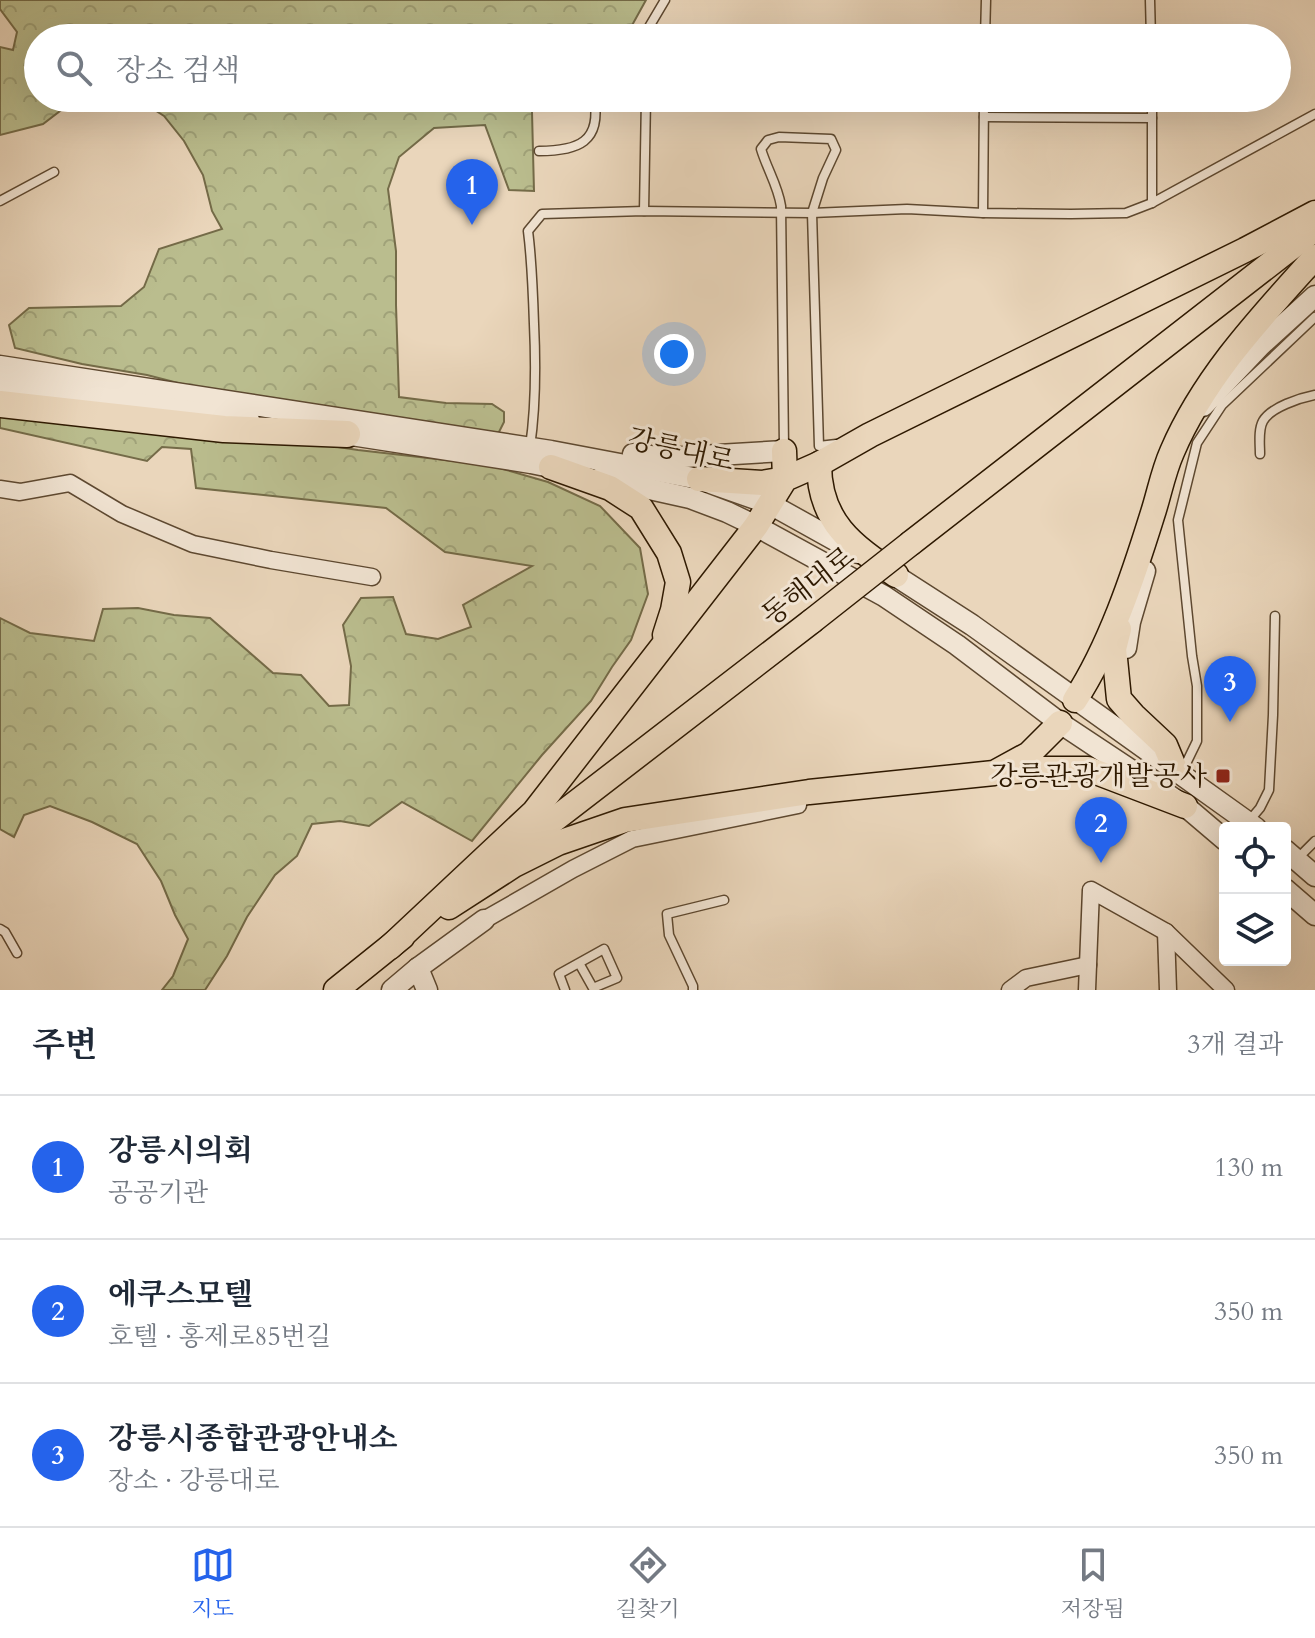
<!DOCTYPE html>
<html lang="ko">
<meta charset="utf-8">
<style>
body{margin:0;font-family:Cardo,"Noto Serif KR",serif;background:#f6f6f7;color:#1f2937}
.controls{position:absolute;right:24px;bottom:24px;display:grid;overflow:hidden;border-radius:8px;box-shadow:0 8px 32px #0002}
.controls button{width:72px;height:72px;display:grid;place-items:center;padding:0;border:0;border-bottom:2px solid #e0e1e3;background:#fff;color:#1f2937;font:40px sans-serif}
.you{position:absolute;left:674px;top:354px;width:28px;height:28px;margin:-20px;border:6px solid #fff;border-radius:50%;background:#1a73e8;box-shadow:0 0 0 12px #1a73e833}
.badge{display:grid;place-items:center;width:52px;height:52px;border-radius:50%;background:#2563eb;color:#fff;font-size:26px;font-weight:700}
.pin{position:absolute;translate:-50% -66px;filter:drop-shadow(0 2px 4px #0008)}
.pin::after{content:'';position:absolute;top:42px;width:28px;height:24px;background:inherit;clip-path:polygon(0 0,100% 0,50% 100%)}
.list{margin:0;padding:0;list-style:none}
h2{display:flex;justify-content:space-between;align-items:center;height:104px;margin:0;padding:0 32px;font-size:34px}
h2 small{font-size:26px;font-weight:400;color:#747a83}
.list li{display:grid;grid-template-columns:52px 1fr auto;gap:24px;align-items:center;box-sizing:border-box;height:144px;padding:0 32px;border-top:2px solid #e0e1e3}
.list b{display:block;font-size:30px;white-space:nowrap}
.list p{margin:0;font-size:26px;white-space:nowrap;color:#747a83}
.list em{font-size:26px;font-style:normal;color:#747a83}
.icon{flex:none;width:44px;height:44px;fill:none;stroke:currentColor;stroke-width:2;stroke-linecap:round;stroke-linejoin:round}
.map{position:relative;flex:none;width:1315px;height:990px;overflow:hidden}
.search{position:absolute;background:#fff;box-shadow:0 8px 32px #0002;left:24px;right:24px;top:24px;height:88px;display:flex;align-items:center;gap:20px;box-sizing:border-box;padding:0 28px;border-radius:44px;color:#747a83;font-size:30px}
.sheet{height:536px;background:#fff}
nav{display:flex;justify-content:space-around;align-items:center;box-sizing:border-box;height:112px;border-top:2px solid #e0e1e3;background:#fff;font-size:22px;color:#747a83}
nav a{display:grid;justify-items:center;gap:4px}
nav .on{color:#2563eb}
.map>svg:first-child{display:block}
.green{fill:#babd8e;stroke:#746b48;stroke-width:2}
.forest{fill:url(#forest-crowns);stroke:#746b48;stroke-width:2}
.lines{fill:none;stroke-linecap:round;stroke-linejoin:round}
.service-casing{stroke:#5d4830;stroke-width:11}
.minor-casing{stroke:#5d4830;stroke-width:19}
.tertiary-casing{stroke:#5d4830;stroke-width:23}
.primary-casing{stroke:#2e1901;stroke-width:27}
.trunk-casing{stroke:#2e1901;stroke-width:29}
.service{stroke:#f1e4d3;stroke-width:8}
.minor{stroke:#f1e4d3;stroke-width:16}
.tertiary{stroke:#f1e4d3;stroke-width:20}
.primary{stroke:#ead6bb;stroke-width:24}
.trunk{stroke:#ead6bb;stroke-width:26}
.primary-bridge-casing{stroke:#2e1901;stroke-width:27;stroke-linecap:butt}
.primary-bridge{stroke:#ead6bb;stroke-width:24}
.poi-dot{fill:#8f2418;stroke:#f1e4d3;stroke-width:3}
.labels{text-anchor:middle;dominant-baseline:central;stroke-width:6;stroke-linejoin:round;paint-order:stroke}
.street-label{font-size:28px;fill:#2e1901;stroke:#f1e4d3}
.poi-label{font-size:28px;fill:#2e1901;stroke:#f1e4d3;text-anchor:end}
</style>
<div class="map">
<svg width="1315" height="990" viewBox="0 0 1315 990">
<defs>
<pattern id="forest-crowns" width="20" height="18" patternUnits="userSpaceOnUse" patternTransform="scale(2)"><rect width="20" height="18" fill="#babd8e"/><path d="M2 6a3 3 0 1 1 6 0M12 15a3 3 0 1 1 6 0" fill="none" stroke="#a0a279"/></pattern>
</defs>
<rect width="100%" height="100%" fill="#ead6bb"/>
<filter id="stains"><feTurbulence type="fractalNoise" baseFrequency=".0025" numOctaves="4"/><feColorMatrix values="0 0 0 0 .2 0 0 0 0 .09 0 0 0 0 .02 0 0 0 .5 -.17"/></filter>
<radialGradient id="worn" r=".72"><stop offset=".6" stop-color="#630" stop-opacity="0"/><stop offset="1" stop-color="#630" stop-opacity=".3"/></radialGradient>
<path class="green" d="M 1112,29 L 1112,38 L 1033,38 L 1033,30 Z"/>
<g class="forest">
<path d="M 0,0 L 646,0 L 625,38 L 38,38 L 38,98 L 77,98 L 43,124 L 0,135 L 0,47 L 13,50 L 17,32 L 0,9 Z"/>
<path d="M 136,98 L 542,98 L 532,112 L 534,191 L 509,190 L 485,125 L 434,128 L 399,157 L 388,189 L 396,251 L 396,305 L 399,397 L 446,403 L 492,404 L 504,412 L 504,422 L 494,442 L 244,400 L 147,375 L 82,364 L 15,348 L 9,325 L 29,308 L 121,306 L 144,287 L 159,249 L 222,229 L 212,211 L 203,175 L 184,141 L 164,116 Z"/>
<path d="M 0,413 L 157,420 L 358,450 L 489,465 L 548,482 L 600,506 L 640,548 L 648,594 L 631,640 L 612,667 L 591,701 L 542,755 L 472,841 L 402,802 L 369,826 L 340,821 L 312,824 L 297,856 L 275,875 L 247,917 L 227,956 L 205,990 L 162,990 L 173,976 L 188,939 L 175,915 L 161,881 L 137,844 L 92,822 L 50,806 L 24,815 L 14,837 L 0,829 L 0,618 L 30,633 L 94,641 L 103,609 L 138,608 L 174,615 L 210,618 L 273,673 L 301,675 L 329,706 L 349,705 L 351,666 L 343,625 L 361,598 L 393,597 L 406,634 L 438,639 L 471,627 L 463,605 L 532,566 L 445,552 L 386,508 L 196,488 L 191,449 L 162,447 L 147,461 L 0,428 Z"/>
</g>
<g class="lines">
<g class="service-casing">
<g id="service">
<path d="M 1150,0 L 1151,38"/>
<path d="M 648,38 L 649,27 L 665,0"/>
<path d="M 985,38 L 986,0"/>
<path d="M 1152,98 L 1152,203"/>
<path d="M 984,117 L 1152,118"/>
<path d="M 539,151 C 578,151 602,142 594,98"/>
<path d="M 0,201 L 54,172"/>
<path d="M 644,211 L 646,98"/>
<path d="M 983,213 L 984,98"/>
<path d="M 530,447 C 536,406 536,366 534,324 C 533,293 532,262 528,231 L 542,214 L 644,211 L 812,213 L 907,209 L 983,213 L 1071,214 L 1126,213 L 1152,203 L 1315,114"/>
<path d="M 784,447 L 781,206 C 778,186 767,169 761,149 L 768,140 L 779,137 L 831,139 L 836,150 L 823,178 L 812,213 L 819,446 L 836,444"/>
<path d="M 1260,454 C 1260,444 1258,430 1263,421 C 1271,407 1300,398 1315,395"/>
<path d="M 1181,774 L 1197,741 L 1197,686 L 1192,656 L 1178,520 L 1197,443 L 1222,405 L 1315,317"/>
<path d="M 1249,821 L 1260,808 L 1269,790 L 1273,715 L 1275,616"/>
<path d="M 1298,858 L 1315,841"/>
<path d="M 0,929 L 5,932 L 17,953"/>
<path d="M 565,990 L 559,974 L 604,949 L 617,978 L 593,988 L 579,963"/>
<path d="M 693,990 L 693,986 L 669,935 L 667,914 L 724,900"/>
</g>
</g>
<g class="minor-casing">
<g id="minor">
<path d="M 0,489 L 20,492 L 70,483 L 122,514 L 193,544 L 271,560 L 372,577"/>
<path d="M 484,920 L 573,869 L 632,839 L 798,805"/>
<path d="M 1166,932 L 1168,990"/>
<path d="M 1010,990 L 1026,978 L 1088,965"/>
<path d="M 1087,990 L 1091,890 L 1166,932 L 1226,990"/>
</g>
</g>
<g class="tertiary-casing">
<g id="tertiary">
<path d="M 0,366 L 551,451 L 699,479 L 770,504 L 858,553"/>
<path d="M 0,383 L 249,420"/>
<path d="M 1203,406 L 1260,346 L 1315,296"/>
<path d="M 332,432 L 531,463 L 565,470"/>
<path d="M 633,454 L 667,458 L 784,451"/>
<path d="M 600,478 L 690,498 L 727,512 L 756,526 L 884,596 L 957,645 L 1060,723 L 1185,806 L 1225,840"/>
<path d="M 885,569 L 972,625 L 1256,828"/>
<path d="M 1126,648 L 1130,622 L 1145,571"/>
<path d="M 1285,850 L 1315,876"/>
<path d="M 1285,889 L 1315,915"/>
<path d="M 418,968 L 427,990"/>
<path d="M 392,990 L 418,968 L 484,920"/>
</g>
</g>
<g class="primary-casing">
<g id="primary">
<path d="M 819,464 C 819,522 852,545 896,575"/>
<path d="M 551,467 L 610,488 L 641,508 L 669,553 L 678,582 L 673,610 L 665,635"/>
<path d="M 699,479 L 762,483 L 785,479 L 784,451"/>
<path d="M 911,543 L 1315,229"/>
<path d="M 1119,629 L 1114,649 L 1119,699 L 1133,715 L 1165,745 L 1175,769"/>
<path d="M 1075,700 C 1110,646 1133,577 1152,516 C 1159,495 1163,472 1172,452 C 1204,377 1261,317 1315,257"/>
<path d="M 1004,772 L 1037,769 L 1088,769 L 1185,806"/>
<path d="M 507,856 L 812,621"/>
<path d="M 449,907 L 514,865 L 558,843 L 625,820 L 809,792 L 994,773 L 1029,754 L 1060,723"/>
<path d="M 390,947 L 534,812 L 756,526 L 785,479 L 819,464 L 870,435 L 1245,250 L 1315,213"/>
<path d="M 336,990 L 402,937"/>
</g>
</g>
<g class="trunk-casing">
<path id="trunk" d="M 0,404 L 224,429 L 347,434"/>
</g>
<use href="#service" class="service"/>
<use href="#minor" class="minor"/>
<use href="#tertiary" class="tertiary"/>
<use href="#primary" class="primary"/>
<use href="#trunk" class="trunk"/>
<g class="primary-bridge-casing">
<path id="primary-bridge" d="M 812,621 L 911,543"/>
</g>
<use href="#primary-bridge" class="primary-bridge"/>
</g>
<rect class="poi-dot" x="1215" y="768" width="16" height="16" rx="4"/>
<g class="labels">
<g class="street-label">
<text transform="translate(681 450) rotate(13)">강릉대로</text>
<text transform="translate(808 586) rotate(-38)">동해대로</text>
</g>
<g class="poi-label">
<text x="1207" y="776">강릉관광개발공사</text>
</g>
</g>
<rect width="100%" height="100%" filter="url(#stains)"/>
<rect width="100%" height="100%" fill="url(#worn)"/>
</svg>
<div class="controls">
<button><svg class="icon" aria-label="locate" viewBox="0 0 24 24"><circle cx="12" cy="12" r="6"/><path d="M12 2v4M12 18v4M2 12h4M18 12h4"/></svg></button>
<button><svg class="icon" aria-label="layers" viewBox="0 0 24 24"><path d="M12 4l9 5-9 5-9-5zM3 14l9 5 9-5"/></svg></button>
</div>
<div class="you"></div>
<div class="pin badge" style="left:472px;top:225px">1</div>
<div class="pin badge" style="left:1101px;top:863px">2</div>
<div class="pin badge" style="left:1230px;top:722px">3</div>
<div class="search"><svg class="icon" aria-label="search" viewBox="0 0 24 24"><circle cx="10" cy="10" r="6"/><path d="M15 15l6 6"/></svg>장소 검색</div>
</div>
<section class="sheet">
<h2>주변<small>3개 결과</small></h2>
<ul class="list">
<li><span class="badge">1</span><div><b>강릉시의회</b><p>공공기관</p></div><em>130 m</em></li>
<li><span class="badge">2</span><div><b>에쿠스모텔</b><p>호텔 · 홍제로85번길</p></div><em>350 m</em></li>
<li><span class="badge">3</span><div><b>강릉시종합관광안내소</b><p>장소 · 강릉대로</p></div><em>350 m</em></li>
</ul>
</section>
<nav>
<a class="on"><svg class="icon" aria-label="map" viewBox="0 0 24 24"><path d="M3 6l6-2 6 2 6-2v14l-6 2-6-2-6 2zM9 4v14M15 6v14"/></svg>지도</a>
<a><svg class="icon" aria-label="directions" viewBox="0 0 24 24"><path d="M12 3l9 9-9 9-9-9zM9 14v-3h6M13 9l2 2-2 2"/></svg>길찾기</a>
<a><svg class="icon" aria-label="saved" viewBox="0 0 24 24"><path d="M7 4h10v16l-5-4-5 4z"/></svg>저장됨</a>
</nav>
